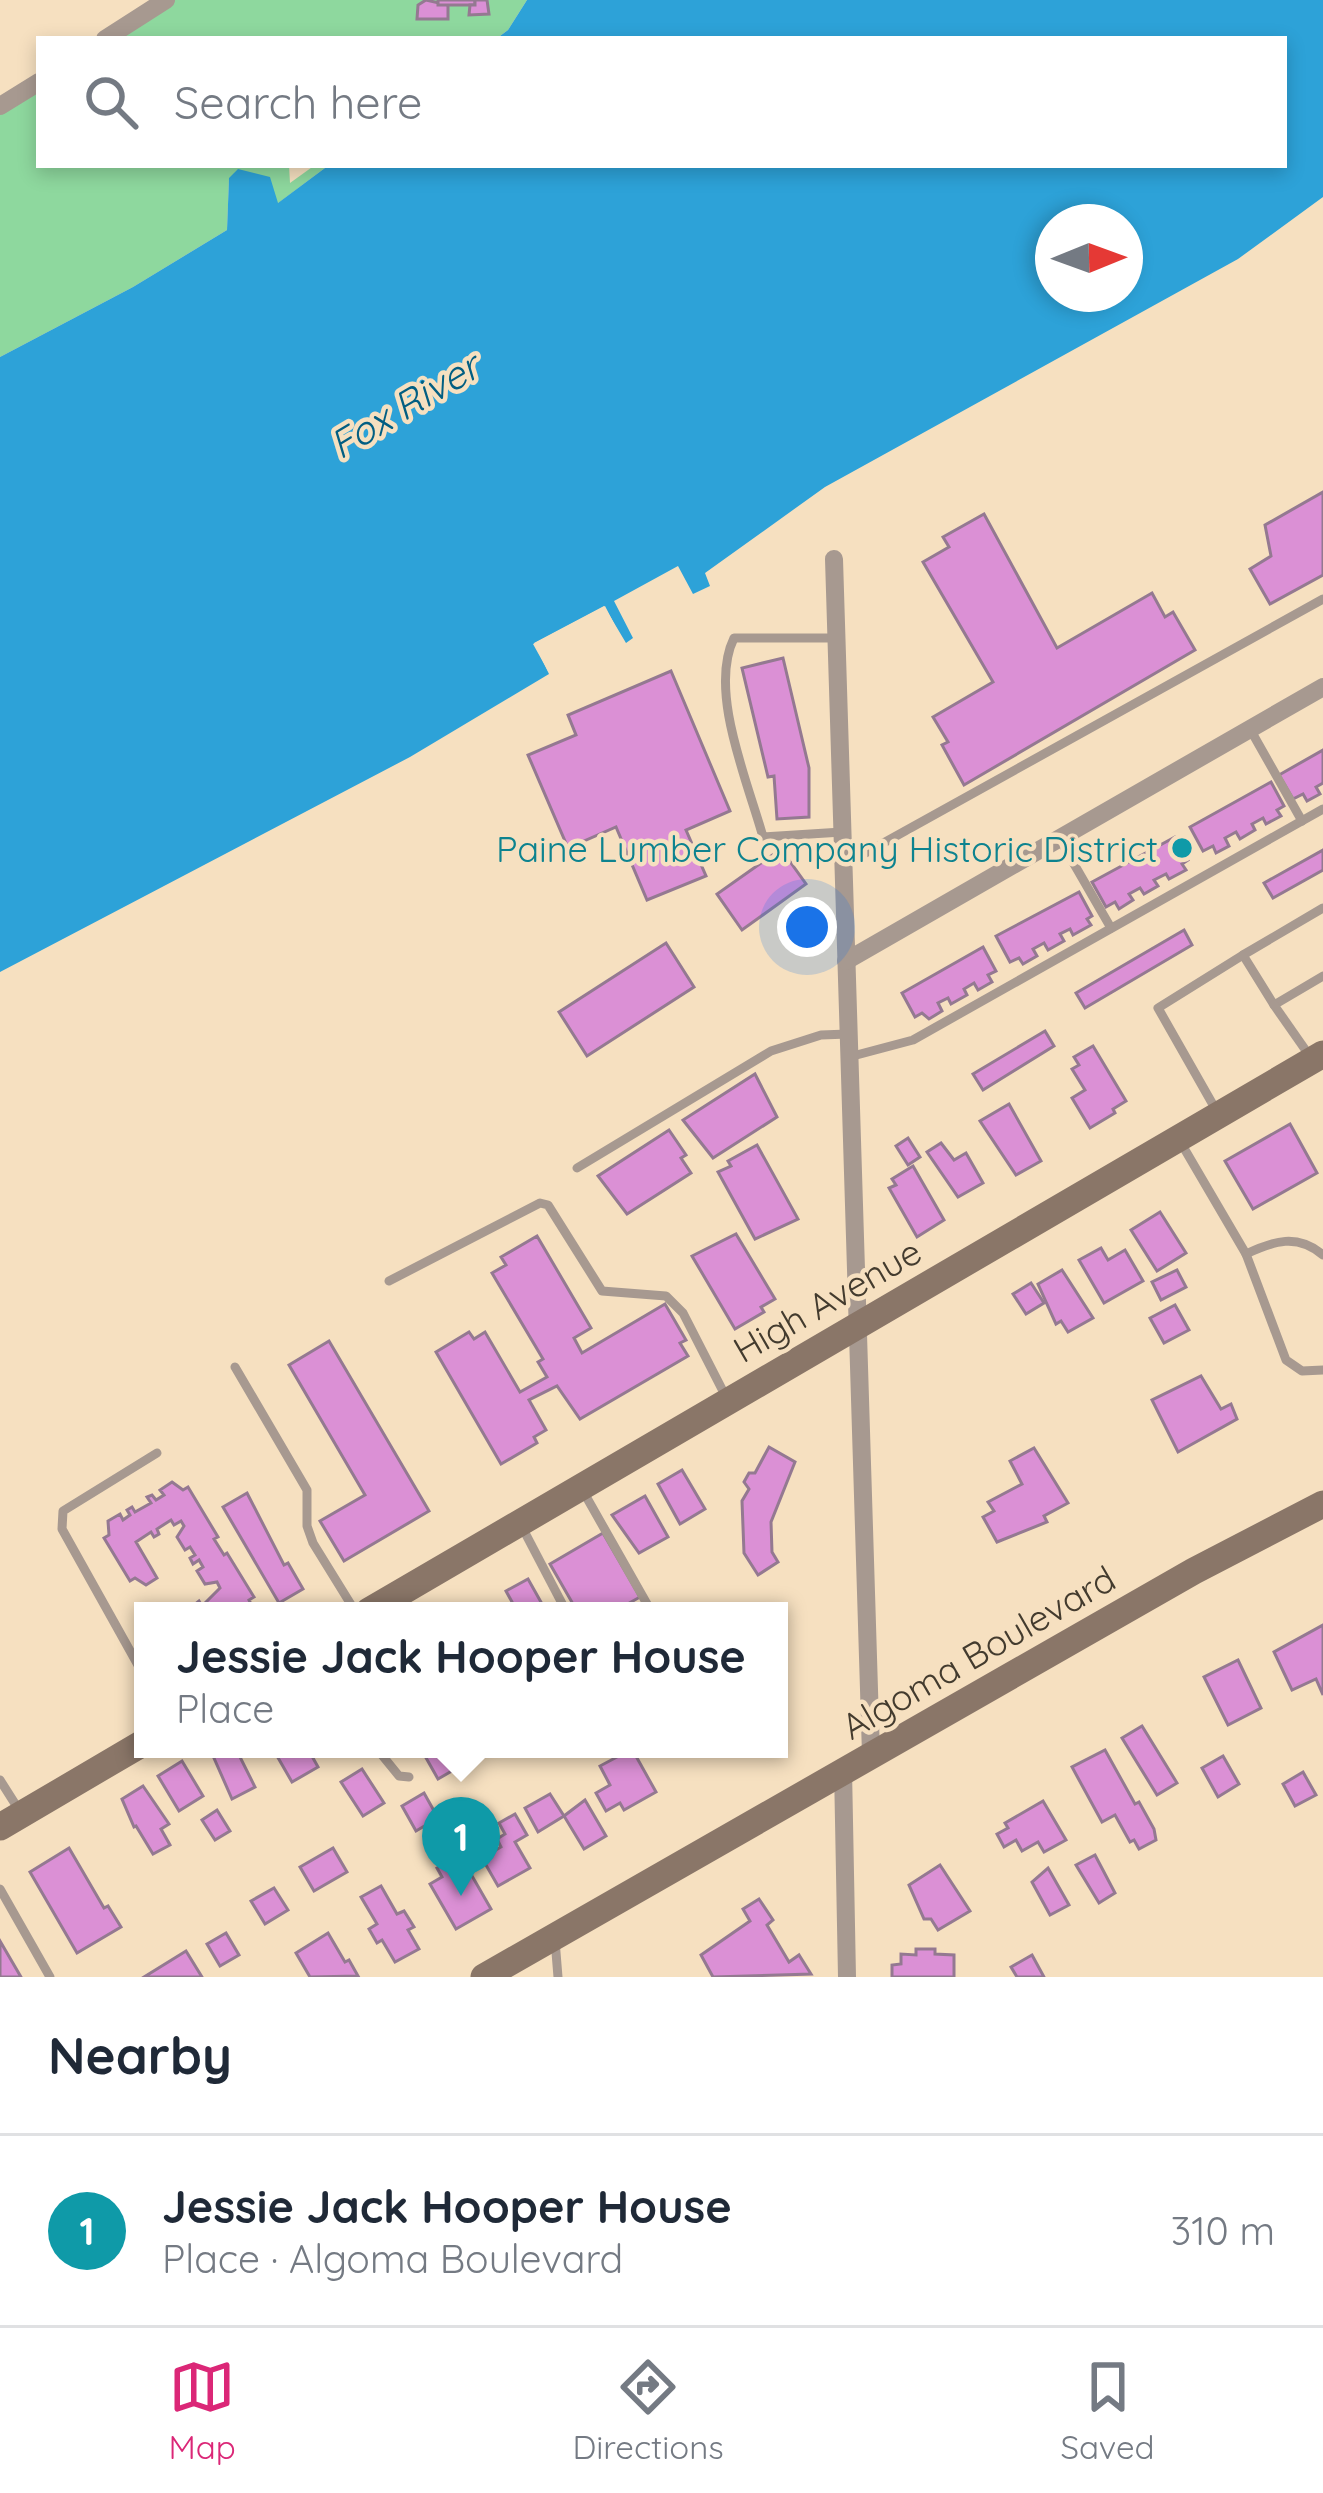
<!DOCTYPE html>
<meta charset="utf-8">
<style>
body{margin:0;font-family:Quicksand,sans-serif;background:#f2f2f3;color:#1f2937}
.compass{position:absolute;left:1035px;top:204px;width:108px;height:108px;border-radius:50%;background:#fff;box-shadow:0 6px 18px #0003;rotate:89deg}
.you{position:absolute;left:807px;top:927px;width:42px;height:42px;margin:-30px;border:9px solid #fff;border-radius:50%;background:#1a73e8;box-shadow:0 0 0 18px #1a73e833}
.badge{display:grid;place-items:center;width:78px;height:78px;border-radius:50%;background:#db2777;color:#fff;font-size:39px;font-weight:700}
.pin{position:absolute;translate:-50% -99px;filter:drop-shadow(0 3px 6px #0008)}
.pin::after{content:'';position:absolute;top:63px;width:42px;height:36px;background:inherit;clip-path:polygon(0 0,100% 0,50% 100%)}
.popup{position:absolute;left:134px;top:1602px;width:654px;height:156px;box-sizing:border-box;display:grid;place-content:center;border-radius:0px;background:#fff;filter:drop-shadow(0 3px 9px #0005);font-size:39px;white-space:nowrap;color:#747a83}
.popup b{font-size:45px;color:#1f2937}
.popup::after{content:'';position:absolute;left:50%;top:100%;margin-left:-24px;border:24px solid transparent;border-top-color:#fff}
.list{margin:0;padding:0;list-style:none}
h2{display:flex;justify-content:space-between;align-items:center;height:156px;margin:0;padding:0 48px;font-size:51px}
h2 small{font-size:39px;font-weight:400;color:#747a83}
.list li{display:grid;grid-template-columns:78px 1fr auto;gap:36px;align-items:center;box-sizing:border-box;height:192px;padding:0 48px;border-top:3px solid #e0e1e3}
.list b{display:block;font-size:45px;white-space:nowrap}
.list p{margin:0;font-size:39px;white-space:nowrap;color:#747a83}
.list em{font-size:39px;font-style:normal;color:#747a83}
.icon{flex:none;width:66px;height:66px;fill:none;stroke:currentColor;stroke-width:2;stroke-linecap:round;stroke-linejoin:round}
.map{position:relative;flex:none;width:1323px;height:1977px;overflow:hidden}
.search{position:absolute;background:#fff;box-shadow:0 6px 18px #0003;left:36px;right:36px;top:36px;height:132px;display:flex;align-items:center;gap:30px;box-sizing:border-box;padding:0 42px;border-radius:0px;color:#747a83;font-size:45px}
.sheet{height:348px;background:#fff}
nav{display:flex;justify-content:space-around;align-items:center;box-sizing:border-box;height:168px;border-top:3px solid #e0e1e3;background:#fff;font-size:33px;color:#747a83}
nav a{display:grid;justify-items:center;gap:6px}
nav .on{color:#db2777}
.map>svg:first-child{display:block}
.green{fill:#8ed89e}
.water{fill:#2da2d8;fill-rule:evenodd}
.pier{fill:#f6e0c0}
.building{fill:#db90d5;stroke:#947991;stroke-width:3}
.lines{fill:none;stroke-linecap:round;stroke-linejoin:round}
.service{stroke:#a79990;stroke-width:9}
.minor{stroke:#a79990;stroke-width:18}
.secondary{stroke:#8a7668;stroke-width:27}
.culture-dot{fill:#0f9aa8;stroke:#f6e0c0;stroke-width:4.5}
.labels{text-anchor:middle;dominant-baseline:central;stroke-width:9;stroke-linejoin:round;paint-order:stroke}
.culture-label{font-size:36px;fill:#0d838f;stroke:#f6e0c0;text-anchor:end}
.street-label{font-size:36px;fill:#433b2e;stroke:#f6e0c0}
.water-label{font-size:39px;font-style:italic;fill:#025e82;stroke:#f6e0c0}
</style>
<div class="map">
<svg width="1323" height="1977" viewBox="0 0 1323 1977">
<rect width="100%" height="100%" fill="#f6e0c0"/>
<g class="green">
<path d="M 166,0 L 527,0 L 508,30 L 496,39 L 105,39 Z"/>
<path d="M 39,82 L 39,165 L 289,165 L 290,183 L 315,165 L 329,165 L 277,204 L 229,179 L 227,230 L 133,287 L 0,357 L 0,106 Z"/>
</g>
<path class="water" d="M 527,0 L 1323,0 L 1323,197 L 1238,259 L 825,487 L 705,573 L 710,586 L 693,594 L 678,566 L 614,601 L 633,638 L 626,643 L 604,606 L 534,643 L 549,674 L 410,757 L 0,972 L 0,357 L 133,287 L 227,230 L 229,178 L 238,169 L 270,177 L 278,203 L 329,165 L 1284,165 L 1284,39 L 496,39 L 508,30 ZM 1053,222 L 1125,222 L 1125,294 L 1053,294 Z"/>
<path class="pier" d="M 605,606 L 619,633 L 614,636 L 602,614 L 541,646 L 553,668 L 548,671 L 533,644 Z"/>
<g class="building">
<path d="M 426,0 L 448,5 L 448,19 L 417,19 L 418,5 Z"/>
<rect x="438" y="0" width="37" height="5"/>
<path d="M 475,0 L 487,0 L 489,14 L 469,15 L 470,5 L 475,5 Z"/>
<path d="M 1323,492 L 1323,575 L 1270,604 L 1250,569 L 1271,556 L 1265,525 Z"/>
<path d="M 984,514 L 1057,648 L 1152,593 L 1165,617 L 1173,612 L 1195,650 L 964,785 L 942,745 L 948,742 L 933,717 L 993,682 L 923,562 L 949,547 L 943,537 Z"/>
<path d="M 783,658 L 809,768 L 809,817 L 777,819 L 774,776 L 768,777 L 742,668 Z"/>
<path d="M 671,671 L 730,811 L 686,830 L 706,876 L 647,900 L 616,827 L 568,848 L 528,755 L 576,735 L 568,715 Z"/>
<path d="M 1323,750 L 1323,783 L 1316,787 L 1320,794 L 1307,801 L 1303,794 L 1293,799 L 1279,775 Z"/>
<path d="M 1271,782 L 1284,806 L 1277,810 L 1281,816 L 1266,824 L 1263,818 L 1252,824 L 1255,830 L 1240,839 L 1236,832 L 1225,838 L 1229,846 L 1216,853 L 1213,846 L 1203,851 L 1190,827 Z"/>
<path d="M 1175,837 L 1188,860 L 1182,864 L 1186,870 L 1169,879 L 1166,874 L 1154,880 L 1158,886 L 1144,894 L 1140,888 L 1129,894 L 1133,900 L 1119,909 L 1115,902 L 1106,907 L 1092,882 Z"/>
<path d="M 781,849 L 806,884 L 742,930 L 717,894 Z"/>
<path d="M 1323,850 L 1323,870 L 1273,898 L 1264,883 Z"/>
<path d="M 1079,892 L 1092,916 L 1087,919 L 1091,925 L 1073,935 L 1070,929 L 1060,934 L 1064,941 L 1048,950 L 1044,943 L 1033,949 L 1037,956 L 1023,964 L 1019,958 L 1010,962 L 996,936 Z"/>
<path d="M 1184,930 L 1192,945 L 1085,1008 L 1076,993 Z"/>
<path d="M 666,943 L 694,987 L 587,1056 L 559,1012 Z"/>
<path d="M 983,947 L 996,971 L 988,975 L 992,982 L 978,990 L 974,983 L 964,989 L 967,995 L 951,1004 L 948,998 L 938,1003 L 942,1011 L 929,1019 L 922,1013 L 915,1017 L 902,993 Z"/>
<path d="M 1045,1031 L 1054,1046 L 983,1090 L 973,1074 Z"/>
<path d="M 1093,1046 L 1126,1101 L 1113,1109 L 1115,1113 L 1090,1128 L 1072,1098 L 1085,1090 L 1072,1069 L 1079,1065 L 1074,1057 Z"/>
<path d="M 755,1074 L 777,1117 L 713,1158 L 683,1120 Z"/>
<path d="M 1009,1104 L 1041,1161 L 1016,1175 L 980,1121 Z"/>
<path d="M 1290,1124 L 1317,1173 L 1253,1209 L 1225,1161 Z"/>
<path d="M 669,1130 L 686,1155 L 681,1158 L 691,1173 L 627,1214 L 598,1176 Z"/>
<path d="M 908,1138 L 920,1157 L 908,1165 L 896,1146 Z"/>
<path d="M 941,1143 L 954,1160 L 966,1153 L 983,1183 L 958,1197 L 927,1152 Z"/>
<path d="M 757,1145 L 798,1219 L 755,1239 L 718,1172 L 731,1166 L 728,1161 Z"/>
<path d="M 913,1166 L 944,1220 L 917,1237 L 889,1188 L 896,1185 L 892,1179 Z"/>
<path d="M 1160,1212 L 1186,1253 L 1157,1271 L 1131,1230 Z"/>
<path d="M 736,1234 L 775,1299 L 761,1307 L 764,1312 L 735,1329 L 692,1256 Z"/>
<path d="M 537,1236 L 591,1328 L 574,1338 L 582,1353 L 665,1304 L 686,1340 L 680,1343 L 688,1356 L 580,1419 L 557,1386 L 529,1400 L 546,1430 L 534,1437 L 537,1443 L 501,1464 L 436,1352 L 469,1332 L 474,1339 L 485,1332 L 520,1392 L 547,1377 L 538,1362 L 543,1359 L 492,1273 L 506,1265 L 501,1257 Z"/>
<path d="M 1101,1248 L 1108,1260 L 1125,1250 L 1143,1281 L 1104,1303 L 1079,1260 Z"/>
<path d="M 1062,1270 L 1093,1318 L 1068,1332 L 1061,1321 L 1056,1324 L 1038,1284 Z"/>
<path d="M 1177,1270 L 1186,1287 L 1161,1300 L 1152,1282 Z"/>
<path d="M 1031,1283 L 1044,1303 L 1026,1314 L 1013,1294 Z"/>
<path d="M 1175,1305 L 1189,1330 L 1164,1343 L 1150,1318 Z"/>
<path d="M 329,1341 L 429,1511 L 344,1561 L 320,1521 L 365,1495 L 289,1365 Z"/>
<path d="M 1201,1376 L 1221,1409 L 1231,1404 L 1237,1419 L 1178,1452 L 1152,1400 Z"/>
<path d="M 769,1447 L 795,1462 L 771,1522 L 772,1552 L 778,1562 L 758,1575 L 744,1553 L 742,1501 L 749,1489 L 744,1482 L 749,1473 L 755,1473 Z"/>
<path d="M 1034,1448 L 1068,1503 L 1044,1516 L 1047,1522 L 997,1542 L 983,1517 L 994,1511 L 988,1502 L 1022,1484 L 1010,1461 Z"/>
<path d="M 682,1470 L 705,1509 L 680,1524 L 658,1484 Z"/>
<path d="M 172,1482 L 183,1490 L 188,1487 L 218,1537 L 214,1539 L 224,1555 L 227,1553 L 254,1597 L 249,1600 L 252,1606 L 248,1611 L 193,1611 L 197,1609 L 194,1605 L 199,1601 L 202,1606 L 220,1588 L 217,1582 L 205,1584 L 197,1571 L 203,1567 L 199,1560 L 193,1564 L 190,1558 L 195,1555 L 190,1547 L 185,1550 L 177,1537 L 184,1526 L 181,1521 L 174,1525 L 171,1520 L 157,1529 L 159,1534 L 154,1537 L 151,1532 L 136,1542 L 157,1578 L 146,1585 L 135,1578 L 130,1581 L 104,1538 L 109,1535 L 108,1521 L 120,1514 L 123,1520 L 130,1515 L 127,1510 L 132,1507 L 135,1512 L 151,1503 L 147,1497 L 152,1495 L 156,1500 L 164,1495 L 160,1490 Z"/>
<path d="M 247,1493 L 284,1565 L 288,1563 L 303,1589 L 279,1603 L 223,1507 Z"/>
<path d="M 645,1496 L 668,1537 L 639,1553 L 612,1515 Z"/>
<path d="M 603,1533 L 640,1597 L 615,1611 L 577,1611 L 550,1564 Z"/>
<path d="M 528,1579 L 546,1611 L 517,1611 L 506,1591 Z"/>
<path d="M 1323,1625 L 1323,1695 L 1316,1679 L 1292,1690 L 1274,1652 Z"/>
<path d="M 1238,1660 L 1261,1708 L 1228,1725 L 1204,1677 Z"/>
<path d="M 1142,1726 L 1177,1783 L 1157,1795 L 1122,1738 Z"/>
<path d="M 210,1749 L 236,1749 L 255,1787 L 232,1799 Z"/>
<path d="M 273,1749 L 308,1749 L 318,1767 L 292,1782 Z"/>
<path d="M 437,1749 L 446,1749 L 457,1768 L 438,1779 L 425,1756 Z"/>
<path d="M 632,1749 L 656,1792 L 624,1810 L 620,1803 L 606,1811 L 596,1793 L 610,1785 L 600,1766 Z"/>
<path d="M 1105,1750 L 1135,1804 L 1139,1802 L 1154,1829 L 1156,1840 L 1139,1849 L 1134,1840 L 1130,1842 L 1115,1815 L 1102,1822 L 1072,1767 Z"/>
<path d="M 1223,1756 L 1239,1784 L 1218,1797 L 1202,1768 Z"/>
<path d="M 182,1761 L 203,1796 L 179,1811 L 158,1776 Z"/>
<path d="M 362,1769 L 384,1803 L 363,1816 L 341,1782 Z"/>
<path d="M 1303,1772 L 1316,1795 L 1295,1806 L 1283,1784 Z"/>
<path d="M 143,1786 L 169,1824 L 161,1829 L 170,1845 L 153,1854 L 136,1826 L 134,1827 L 122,1799 Z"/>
<path d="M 424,1793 L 438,1818 L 416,1831 L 402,1806 Z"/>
<path d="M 550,1794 L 564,1816 L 538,1832 L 525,1808 Z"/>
<path d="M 585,1800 L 606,1836 L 584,1849 L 564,1816 Z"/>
<path d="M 1043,1801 L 1066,1840 L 1044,1852 L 1038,1842 L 1022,1851 L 1016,1840 L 1004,1847 L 997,1834 L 1008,1828 L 1005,1823 Z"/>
<path d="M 217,1810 L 230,1831 L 215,1840 L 202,1820 Z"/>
<path d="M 515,1814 L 527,1835 L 515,1842 L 530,1868 L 498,1886 L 482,1858 L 501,1847 L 497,1839 L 505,1834 L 499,1823 Z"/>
<path d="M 69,1848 L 104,1908 L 108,1906 L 121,1927 L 77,1953 L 30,1872 Z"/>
<path d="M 333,1848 L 347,1872 L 314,1891 L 300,1867 Z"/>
<path d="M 460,1855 L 491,1909 L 456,1929 L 430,1884 L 442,1877 L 437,1868 Z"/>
<path d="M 1095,1855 L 1115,1893 L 1099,1903 L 1076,1865 Z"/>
<path d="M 940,1865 L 970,1911 L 938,1930 L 931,1919 L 924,1919 L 909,1885 Z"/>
<path d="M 1048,1868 L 1069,1905 L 1050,1915 L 1032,1882 Z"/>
<path d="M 381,1886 L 397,1914 L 404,1911 L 414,1927 L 408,1930 L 419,1949 L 395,1962 L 382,1940 L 377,1943 L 369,1929 L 377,1924 L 361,1897 Z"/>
<path d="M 274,1888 L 288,1910 L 265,1924 L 251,1901 Z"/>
<path d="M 759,1899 L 773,1920 L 767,1925 L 789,1962 L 799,1955 L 811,1974 L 713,1977 L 701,1955 L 750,1921 L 743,1909 Z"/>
<path d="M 226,1933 L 239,1955 L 220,1966 L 207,1944 Z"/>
<path d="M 328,1933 L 345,1962 L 349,1960 L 358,1976 L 310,1977 L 296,1953 Z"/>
<path d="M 0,1941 L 21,1977 L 0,1977 Z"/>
<path d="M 916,1949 L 935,1949 L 935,1954 L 954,1955 L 954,1977 L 892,1977 L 892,1965 L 901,1964 L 901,1954 L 916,1955 Z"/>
<path d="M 186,1951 L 202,1977 L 144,1977 Z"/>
<path d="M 1032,1955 L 1044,1977 L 1017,1977 L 1011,1967 Z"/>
</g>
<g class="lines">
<g class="service">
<path d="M 835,638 L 734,638 C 708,691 748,782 763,837 L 842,832"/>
<path d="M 1250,729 L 1302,821"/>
<path d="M 1059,838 L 1111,928"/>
<path d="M 842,866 L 1323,599"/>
<path d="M 1323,908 L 1243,955 L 1274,1005 L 1323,976"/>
<path d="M 1274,1005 L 1309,1055"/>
<path d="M 849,1057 L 913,1040 L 1323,809"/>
<path d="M 1216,1110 L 1158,1008 L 1243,955"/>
<path d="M 1181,1143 L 1246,1254 L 1286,1360 L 1302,1371 L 1323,1370"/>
<path d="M 577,1168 L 771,1051 L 821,1035 L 848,1034"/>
<path d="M 1246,1254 C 1274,1241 1297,1233 1323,1255"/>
<path d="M 389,1281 L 540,1203 L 548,1205 L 602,1291 L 666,1296 L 683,1313 L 726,1397"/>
<path d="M 235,1367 L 307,1490 L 307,1526 L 313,1543 L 355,1611"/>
<path d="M 583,1491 L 651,1611"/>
<path d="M 522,1527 L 566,1611"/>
<path d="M 143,1674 L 62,1529 L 63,1511 L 157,1453"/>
<path d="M 377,1749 L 399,1776 L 409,1777"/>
<path d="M 0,1780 L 19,1810"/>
<path d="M 0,1889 L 50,1977"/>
<path d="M 555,1940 L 558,1977"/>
</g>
<g class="minor">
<path d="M 105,39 L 166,0"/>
<path d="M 0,106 L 39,82"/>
<path d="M 834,559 L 871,1754"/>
<path d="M 846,961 L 1323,687"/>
<path d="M 843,1769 L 847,1977"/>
</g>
<g class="secondary">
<path d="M 369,1611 L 1323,1054"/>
<path d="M 0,1827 L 143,1743"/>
<path d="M 484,1977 L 1194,1571 L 1323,1504"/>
</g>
</g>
<circle class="culture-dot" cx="1182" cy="848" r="12"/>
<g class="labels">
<g class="culture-label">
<text x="1158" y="848">Paine Lumber Company Historic District</text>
</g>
<g class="street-label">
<text transform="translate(827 1300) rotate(-30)">High Avenue</text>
<text transform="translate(978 1652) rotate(-30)">Algoma Boulevard</text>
</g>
<g class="water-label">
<text transform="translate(404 405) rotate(-31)">Fox River</text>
</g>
</g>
</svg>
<svg class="compass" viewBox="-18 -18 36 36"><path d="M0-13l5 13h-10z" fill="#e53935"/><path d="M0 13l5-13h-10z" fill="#747a83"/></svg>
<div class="you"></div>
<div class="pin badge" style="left:461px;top:1896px;background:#0f9aa8">1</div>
<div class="popup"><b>Jessie Jack Hooper House</b>Place</div>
<div class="search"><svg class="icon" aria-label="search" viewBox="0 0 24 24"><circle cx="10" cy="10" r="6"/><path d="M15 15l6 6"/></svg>Search here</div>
</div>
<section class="sheet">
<h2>Nearby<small></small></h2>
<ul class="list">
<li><span class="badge" style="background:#0f9aa8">1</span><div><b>Jessie Jack Hooper House</b><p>Place · Algoma Boulevard</p></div><em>310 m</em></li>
</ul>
</section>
<nav>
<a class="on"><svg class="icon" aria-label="map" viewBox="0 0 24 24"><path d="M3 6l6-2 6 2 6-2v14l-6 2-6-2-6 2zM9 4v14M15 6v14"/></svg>Map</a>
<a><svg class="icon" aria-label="directions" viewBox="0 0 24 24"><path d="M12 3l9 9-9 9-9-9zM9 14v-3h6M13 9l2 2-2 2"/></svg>Directions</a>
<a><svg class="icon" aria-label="saved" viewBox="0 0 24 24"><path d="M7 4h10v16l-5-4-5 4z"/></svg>Saved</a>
</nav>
